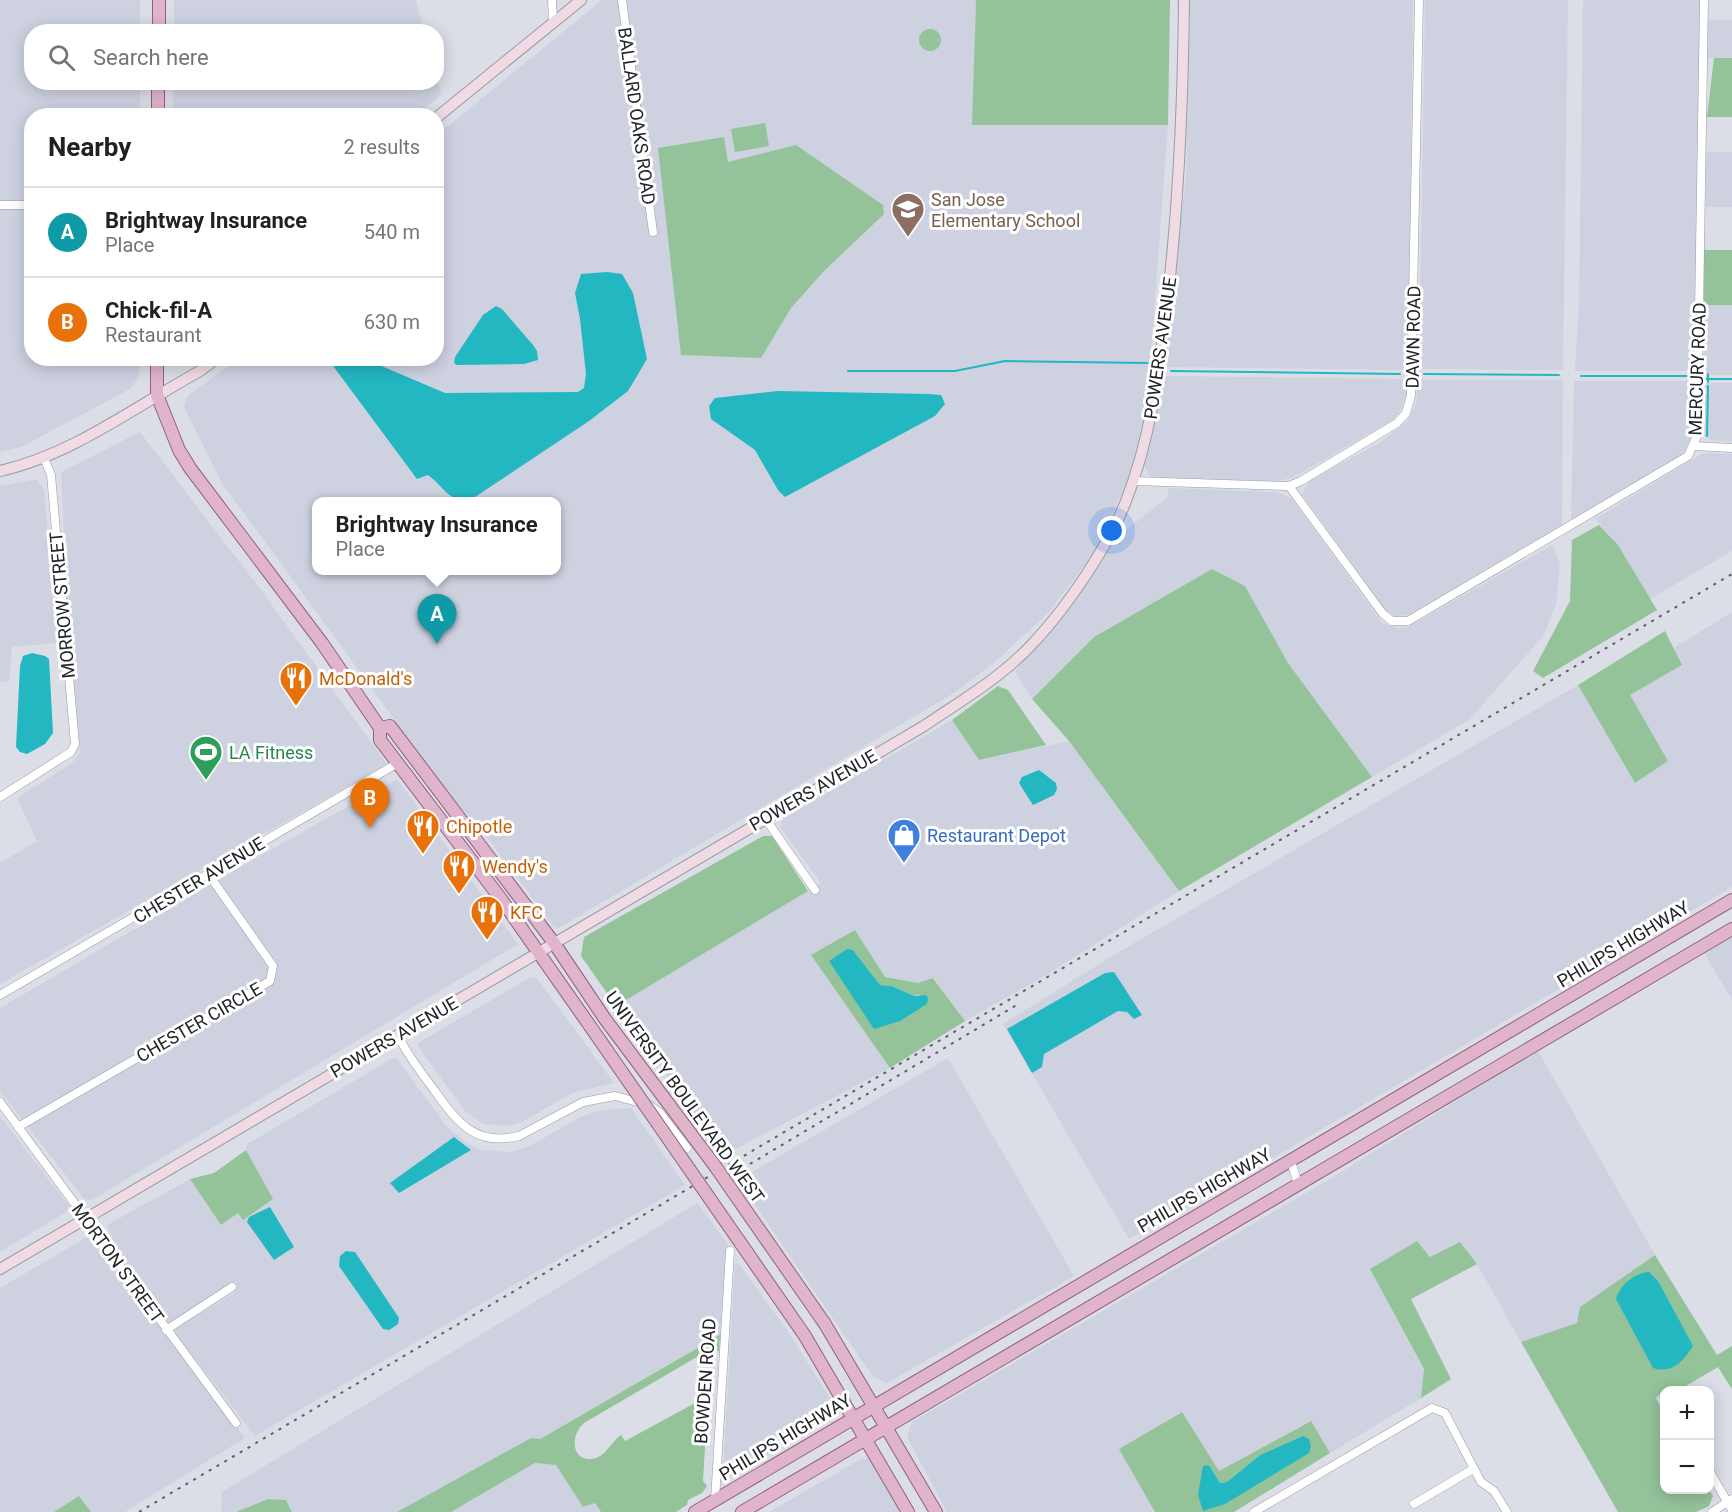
<!DOCTYPE html>
<meta charset="utf-8">
<style>
body{margin:0;font-family:Roboto,sans-serif;background:#f2f2f2;color:#202124}
.controls{position:absolute;right:18px;bottom:18px;display:grid;overflow:hidden;border-radius:12px;box-shadow:0 3px 15px #0003}
.controls button{width:54px;height:54px;display:grid;place-items:center;padding:0;border:0;border-bottom:2px solid #e0e0e0;background:#fff;color:#202124;font:30px sans-serif}
.you{position:absolute;left:1112px;top:531px;width:21px;height:21px;margin:-15px;border:4px solid #fff;border-radius:50%;background:#1a73e8;box-shadow:0 0 0 9px #1a73e833}
.badge{display:grid;place-items:center;width:39px;height:39px;border-radius:50%;background:#68612e;color:#fff;font-size:20px;font-weight:700}
.pin{position:absolute;translate:-50% -50px;filter:drop-shadow(0 2px 3px #0008)}
.pin::after{content:'';position:absolute;top:32px;width:21px;height:18px;background:inherit;clip-path:polygon(0 0,100% 0,50% 100%)}
.popup{position:absolute;left:312px;top:497px;width:249px;height:78px;box-sizing:border-box;display:grid;place-content:center;border-radius:12px;background:#fff;filter:drop-shadow(0 2px 4px #0005);font-size:20px;white-space:nowrap;color:#757577}
.popup b{font-size:22px;color:#202124}
.popup::after{content:'';position:absolute;left:50%;top:100%;margin-left:-12px;border:12px solid transparent;border-top-color:#fff}
.list{margin:0;padding:0;list-style:none}
h2{display:flex;justify-content:space-between;align-items:center;height:78px;margin:0;padding:0 24px;font-size:26px}
h2 small{font-size:20px;font-weight:400;color:#757577}
.list li{display:grid;grid-template-columns:39px 1fr auto;gap:18px;align-items:center;box-sizing:border-box;height:90px;padding:0 24px;border-top:2px solid #e0e0e0}
.list b{display:block;font-size:22px;white-space:nowrap}
.list p{margin:0;font-size:20px;white-space:nowrap;color:#757577}
.list em{font-size:20px;font-style:normal;color:#757577}
.icon{flex:none;width:33px;height:33px;fill:none;stroke:currentColor;stroke-width:2;stroke-linecap:round;stroke-linejoin:round}
.map{position:relative;flex:none;width:1732px;height:1512px;overflow:hidden}
.search{position:absolute;background:#fff;box-shadow:0 3px 15px #0003;left:24px;top:24px;width:420px;height:66px;display:flex;align-items:center;gap:15px;box-sizing:border-box;padding:0 21px;border-radius:24px;color:#757577;font-size:22px}
.panel{position:absolute;background:#fff;box-shadow:0 3px 15px #0003;left:24px;top:108px;width:420px;height:258px;border-radius:24px}
.map>svg:first-child{display:block}
.built{fill:#ced1e0;fill-rule:evenodd}
.green{fill:#94c39a;fill-rule:evenodd}
.water{fill:#23b7c2}
.lines{fill:none;stroke-linecap:round;stroke-linejoin:round}
.stream{stroke:#23b7c2;stroke-width:2}
.street-casing{stroke:#9a9ba3;stroke-width:9}
.secondary-casing{stroke:#9a9ba3;stroke-width:12}
.primary-casing{stroke:#91617a;stroke-width:14}
.street{stroke:#fff;stroke-width:8}
.secondary{stroke:#f0dae4;stroke-width:10}
.primary{stroke:#e0b4ca;stroke-width:12}
.rail{stroke:#5d5f64;stroke-width:2;stroke-dasharray:3 6;stroke-linecap:butt}
.primary-bridge-casing{stroke:#91617a;stroke-width:14;stroke-linecap:butt}
.primary-bridge{stroke:#e0b4ca;stroke-width:12}
.labels{text-anchor:middle;dominant-baseline:central;stroke-width:6;stroke-linejoin:round;paint-order:stroke}
.street-label{font-size:18px;fill:#232427;stroke:#fff}
.education-label{font-size:18px;fill:#785e54;stroke:#fff;text-anchor:start}
.food-label{font-size:18px;fill:#c56008;stroke:#fff;text-anchor:start}
.leisure-label{font-size:18px;fill:#27864d;stroke:#fff;text-anchor:start}
.shop-label{font-size:18px;fill:#366cbe;stroke:#fff;text-anchor:start}
</style>
<div class="map">
<svg width="1732" height="1512" viewBox="0 0 1732 1512">
<rect width="100%" height="100%" fill="#dcdee7"/>
<g class="built">
<path d="M 0,0 L 140,0 L 140,31 L 32,32 L 32,82 L 140,83 L 140,115 L 32,116 L 32,358 L 139,359 L 139,377 L 130,389 L 21,447 L 0,452 Z"/>
<path d="M 174,0 L 416,0 L 424,31 L 174,31 Z"/>
<path d="M 602,0 L 976,0 L 973,124 L 1168,125 L 1146,419 L 1131,473 L 1099,544 L 1086,563 L 1049,612 L 996,661 L 954,693 L 559,928 L 554,927 L 482,831 L 452,798 L 222,483 L 184,407 L 187,396 L 238,359 L 436,358 L 437,135 ZM 317,502 L 557,502 L 557,570 L 317,570 Z"/>
<path d="M 1190,0 L 1413,0 L 1408,370 L 1164,367 L 1186,177 Z"/>
<path d="M 1425,0 L 1568,0 L 1563,370 L 1419,369 Z"/>
<path d="M 1583,0 L 1700,0 L 1695,371 L 1575,371 L 1579,303 Z"/>
<path d="M 1708,20 L 1732,20 L 1732,58 L 1707,58 Z"/>
<path d="M 437,78 L 441,95 L 417,115 L 173,115 L 173,83 L 436,82 Z"/>
<rect x="1706" y="152" width="26" height="55"/>
<path d="M 1704,305 L 1732,305 L 1732,375 L 1703,375 Z"/>
<path d="M 1163,376 L 1407,379 L 1407,390 L 1403,406 L 1393,420 L 1292,478 L 1277,481 L 1153,478 L 1148,474 L 1144,465 Z"/>
<path d="M 1418,380 L 1563,380 L 1562,526 L 1411,614 L 1396,616 L 1387,612 L 1302,494 L 1309,481 L 1379,443 L 1408,421 L 1416,403 Z"/>
<path d="M 1574,381 L 1695,381 L 1693,433 L 1686,450 L 1675,461 L 1571,521 Z"/>
<path d="M 1705,383 L 1732,383 L 1732,442 L 1711,440 L 1704,436 Z"/>
<path d="M 140,432 L 261,590 L 387,764 L 0,984 L 0,863 L 37,841 L 17,798 L 72,763 L 80,753 L 66,585 L 61,472 Z"/>
<path d="M 1703,453 L 1732,454 L 1732,551 L 1650,599 L 1618,545 L 1595,519 Z"/>
<path d="M 36,479 L 44,489 L 57,643 L 12,647 L 9,682 L 0,682 L 0,486 Z"/>
<path d="M 1169,488 L 1277,492 L 1292,499 L 1382,623 L 1399,628 L 1408,627 L 1552,545 L 1560,564 L 1556,604 L 1544,635 L 1469,720 L 1372,777 L 1288,663 L 1245,586 L 1212,569 L 1094,637 L 1032,699 L 1015,672 L 1114,539 L 1167,498 Z"/>
<path d="M 1732,612 L 1732,887 L 1295,1145 L 1129,1239 L 1003,1024 L 1112,956 L 1578,685 L 1635,783 L 1668,761 L 1629,695 L 1681,666 L 1674,648 Z"/>
<path d="M 952,720 L 979,760 L 1069,741 L 1179,891 L 1046,975 L 965,1021 L 934,978 L 918,983 L 885,977 L 855,930 L 812,955 L 890,1068 L 724,1155 L 616,1006 L 821,883 L 780,827 L 784,818 Z"/>
<path d="M 397,779 L 518,944 L 92,1200 L 84,1199 L 0,1091 L 0,1008 L 263,854 Z"/>
<path d="M 1732,937 L 1732,1000 L 1704,953 Z"/>
<path d="M 536,977 L 614,1083 L 572,1093 L 522,1122 L 507,1126 L 483,1124 L 465,1111 L 419,1048 L 418,1043 L 529,978 Z"/>
<path d="M 1538,1051 L 1655,1255 L 1580,1307 L 1577,1323 L 1521,1342 L 1477,1264 L 1460,1243 L 1430,1257 L 1417,1241 L 1370,1269 L 1424,1370 L 1421,1398 L 1330,1453 L 1310,1421 L 1219,1471 L 1181,1412 L 1120,1449 L 1155,1512 L 947,1512 L 907,1437 L 912,1422 L 1318,1186 Z"/>
<path d="M 393,1058 L 396,1058 L 448,1128 L 467,1143 L 481,1150 L 511,1152 L 530,1146 L 580,1117 L 602,1110 L 631,1108 L 685,1185 L 255,1436 L 175,1333 L 176,1328 L 233,1294 L 237,1281 L 174,1323 L 167,1323 L 117,1254 L 107,1225 L 190,1179 L 221,1225 L 238,1213 L 243,1219 L 273,1199 L 246,1150 L 247,1144 Z"/>
<path d="M 948,1058 L 1074,1276 L 887,1383 L 873,1377 L 738,1180 Z"/>
<path d="M 0,1116 L 69,1206 L 66,1212 L 0,1252 Z"/>
<path d="M 697,1203 L 728,1245 L 720,1335 L 539,1439 L 531,1438 L 397,1512 L 292,1512 L 286,1500 L 268,1499 L 236,1512 L 221,1512 L 222,1492 Z"/>
<path d="M 87,1237 L 112,1261 L 245,1438 L 125,1512 L 91,1512 L 79,1496 L 54,1512 L 0,1512 L 0,1288 Z"/>
<path d="M 735,1263 L 738,1263 L 785,1327 L 832,1401 L 833,1410 L 783,1441 L 782,1445 L 731,1476 L 723,1471 Z"/>
<path d="M 861,1459 L 869,1459 L 900,1512 L 769,1512 Z"/>
<path d="M 535,1463 L 556,1465 L 583,1507 L 595,1503 L 601,1512 L 451,1512 Z"/>
</g>
<g class="green">
<path d="M 976,0 L 1170,0 L 1168,125 L 972,125 Z"/>
<circle cx="930" cy="40" r="11"/>
<path d="M 1714,58 L 1732,58 L 1732,117 L 1707,117 Z"/>
<path d="M 765,123 L 769,146 L 735,152 L 731,129 Z"/>
<path d="M 724,137 L 728,162 L 796,145 L 883,205 L 884,214 L 824,271 L 791,308 L 761,358 L 681,355 L 658,148 Z"/>
<rect x="1704" y="250" width="28" height="55"/>
<path d="M 1599,525 L 1618,545 L 1657,610 L 1543,678 L 1533,671 L 1570,601 L 1572,540 Z"/>
<path d="M 1212,569 L 1245,586 L 1288,663 L 1372,777 L 1179,891 L 1069,741 L 1032,699 L 1094,637 Z"/>
<path d="M 1665,631 L 1682,665 L 1630,695 L 1668,761 L 1635,783 L 1578,685 Z"/>
<path d="M 998,686 L 1008,690 L 1046,745 L 979,760 L 952,720 Z"/>
<path d="M 763,836 L 772,836 L 808,891 L 616,1006 L 581,956 L 584,937 Z"/>
<path d="M 855,930 L 885,977 L 918,983 L 933,978 L 965,1021 L 890,1068 L 811,955 ZM 853,950 L 880,985 L 892,986 L 914,996 L 921,994 L 874,1029 Z"/>
<path d="M 246,1150 L 273,1199 L 243,1220 L 238,1213 L 221,1225 L 190,1179 L 214,1173 Z"/>
<path d="M 1417,1241 L 1430,1257 L 1460,1242 L 1477,1264 L 1411,1299 L 1451,1379 L 1421,1398 L 1424,1369 L 1370,1269 Z"/>
<path d="M 1655,1255 L 1717,1355 L 1732,1346 L 1732,1389 L 1718,1367 L 1679,1390 L 1664,1390 L 1656,1398 L 1664,1413 L 1664,1490 L 1709,1490 L 1713,1496 L 1709,1506 L 1696,1512 L 1618,1512 L 1521,1342 L 1577,1323 L 1580,1307 Z"/>
<path d="M 720,1335 L 719,1351 L 707,1351 L 584,1423 C 568,1437 573,1465 596,1458 C 607,1454 611,1442 621,1435 L 625,1441 L 708,1396 L 703,1481 L 707,1486 L 702,1493 L 688,1500 L 687,1505 L 676,1512 L 601,1512 L 595,1503 L 583,1507 L 556,1465 L 535,1463 L 451,1512 L 397,1512 L 531,1438 L 540,1439 Z"/>
<path d="M 1182,1412 L 1219,1471 L 1311,1421 L 1330,1453 L 1234,1512 L 1155,1512 L 1119,1449 ZM 1303,1436 L 1203,1511 L 1209,1465 L 1220,1483 L 1227,1482 L 1260,1455 Z"/>
<path d="M 79,1496 L 91,1512 L 54,1512 Z"/>
<path d="M 268,1499 L 286,1500 L 292,1512 L 236,1512 Z"/>
</g>
<g class="water">
<path d="M 607,272 L 622,274 L 633,293 L 647,359 L 628,391 L 589,421 L 469,501 C 449,502 443,486 428,475 L 417,479 L 328,359 L 365,359 L 445,393 L 578,392 L 584,388 L 586,374 L 580,319 L 575,293 L 581,274 Z"/>
<path d="M 496,306 L 502,309 L 533,345 L 537,351 L 538,360 L 524,364 L 457,365 L 454,363 L 455,357 L 483,315 Z"/>
<path d="M 778,391 L 928,394 L 941,395 L 945,404 L 935,416 L 785,497 L 778,490 L 755,450 L 711,419 L 709,406 L 715,398 Z"/>
<path d="M 32,653 L 45,656 L 49,659 L 53,733 L 45,744 L 27,754 L 20,752 L 16,747 L 20,666 L 23,656 Z"/>
<path d="M 1039,770 L 1056,783 L 1057,789 L 1054,795 L 1033,805 L 1019,783 L 1022,777 Z"/>
<path d="M 847,949 L 853,950 L 880,985 L 892,986 L 914,996 L 926,995 L 928,998 L 927,1004 L 900,1021 L 874,1029 L 829,961 Z"/>
<path d="M 1114,972 L 1142,1015 L 1134,1019 L 1127,1012 L 1118,1011 L 1044,1054 L 1042,1067 L 1032,1073 L 1007,1029 L 1105,973 Z"/>
<path d="M 454,1137 L 471,1150 L 399,1193 L 390,1183 Z"/>
<path d="M 270,1207 L 294,1247 L 274,1260 L 247,1222 L 249,1217 Z"/>
<path d="M 346,1251 L 355,1252 L 399,1318 L 398,1324 L 389,1330 L 383,1329 L 339,1266 L 340,1256 Z"/>
<path d="M 1649,1272 L 1658,1281 L 1693,1346 C 1683,1361 1673,1374 1653,1368 L 1616,1299 C 1620,1285 1634,1273 1649,1272 Z"/>
<path d="M 1303,1436 L 1309,1439 L 1311,1446 L 1309,1453 L 1225,1504 L 1203,1511 L 1198,1495 L 1203,1466 L 1209,1465 L 1220,1483 L 1227,1482 L 1260,1455 Z"/>
</g>
<g class="lines">
<g class="stream">
<path d="M 848,371 L 955,371 L 1005,361 L 1148,363"/>
<path d="M 1171,371 L 1400,374"/>
<path d="M 1424,374 L 1559,375"/>
<path d="M 1581,376 L 1689,376"/>
<path d="M 1706,379 L 1732,379"/>
<path d="M 1708,382 L 1708,374"/>
<path d="M 1707,436 L 1708,386"/>
</g>
<g class="street-casing">
<g id="street">
<path d="M 552,0 L 553,23"/>
<path d="M 622,0 L 653,232"/>
<path d="M 0,205 L 27,205"/>
<path d="M 1694,446 L 1732,448"/>
<path d="M 1133,481 L 1289,486 L 1301,481 L 1397,423 L 1406,413 L 1411,396 L 1419,0"/>
<path d="M 1289,486 L 1383,614 L 1392,621 L 1408,621 L 1688,456 L 1697,436 L 1704,0"/>
<path d="M 0,797 L 71,752 L 75,744 L 51,475 L 44,458"/>
<path d="M 765,818 L 815,890"/>
<path d="M 0,995 L 398,763"/>
<path d="M 398,1035 C 406,1053 418,1068 429,1083 C 454,1117 471,1148 519,1136 L 583,1102 L 615,1096 L 649,1105 L 660,1113 L 687,1148"/>
<path d="M 0,1102 L 236,1423"/>
<path d="M 18,1127 L 270,981 L 273,966 L 209,875"/>
<path d="M 1291,1161 L 1298,1184"/>
<path d="M 166,1330 L 232,1287"/>
<path d="M 1664,1395 L 1664,1397"/>
<path d="M 1710,1472 L 1732,1510"/>
<path d="M 715,1500 L 730,1251"/>
<path d="M 1414,1504 L 1473,1469"/>
<path d="M 1254,1512 L 1432,1408 L 1445,1413 L 1481,1482 L 1494,1491 L 1507,1512"/>
<path d="M 1712,1512 L 1732,1499"/>
</g>
</g>
<g class="secondary-casing">
<g id="secondary">
<path d="M 436,118 L 581,0"/>
<path d="M 0,471 C 72,455 136,406 200,371 L 217,358"/>
<path d="M 0,1269 L 924,726 C 962,700 1004,676 1035,641 C 1067,607 1109,545 1126,501 C 1150,440 1158,377 1166,312 C 1179,207 1183,105 1184,0"/>
</g>
</g>
<g class="primary-casing">
<g id="primary">
<path d="M 159,32 L 159,0"/>
<path d="M 158,116 L 158,82"/>
<path d="M 157,358 L 157,395 L 179,450 L 190,468 L 322,643 L 380,728 L 380,740 L 501,899 L 590,1026"/>
<path d="M 380,728 L 390,726 L 554,943 L 605,1019 L 715,1166"/>
<path d="M 825,1324 L 936,1512"/>
<path d="M 805,1336 L 908,1512"/>
<path d="M 695,1512 L 1732,900"/>
<path d="M 742,1512 L 1732,929"/>
</g>
</g>
<use href="#street" class="street"/>
<use href="#secondary" class="secondary"/>
<use href="#primary" class="primary"/>
<g class="rail">
<path d="M 750,1164 L 1020,1003"/>
<path d="M 139,1512 L 1732,574"/>
</g>
<g class="primary-bridge-casing">
<g id="primary-bridge">
<path d="M 590,1026 L 805,1336"/>
<path d="M 715,1166 L 825,1324"/>
</g>
</g>
<use href="#primary-bridge" class="primary-bridge"/>
</g>
<defs>
<g id="school-pin" transform="scale(1.725)"><path d="M0 17L-7.5 6A9.5 9.5 0 1 1 7.5 6Z" fill="#8d6e63" stroke="#fff"/><path d="M0-5L7-2L0 1L-7-2ZM-4 1L0 2.5L4 1V4Q0 6-4 4Z" fill="#fff"/></g>
<g id="restaurant-pin" transform="scale(1.725)"><path d="M0 17L-7.5 6A9.5 9.5 0 1 1 7.5 6Z" fill="#e8710a" stroke="#fff"/><path d="M-5-6h1v4h1v-4h1v4h1v-4h1v5L-1.5 .5V6h-2V.5L-5-1ZM5-6V6H3V1.5H1.5Q1.5-4 5-6Z" fill="#fff"/></g>
<g id="stadium-pin" transform="scale(1.725)"><path d="M0 17L-7.5 6A9.5 9.5 0 1 1 7.5 6Z" fill="#2e9e5b" stroke="#fff"/><path d="M0-5a6.5 5 0 1 0 0 10a6.5 5 0 1 0 0-10ZM-3.5-1.8h7v3.6h-7Z" fill="#fff"/></g>
<g id="shop-pin" transform="scale(1.725)"><path d="M0 17L-7.5 6A9.5 9.5 0 1 1 7.5 6Z" fill="#3f7fe0" stroke="#fff"/><path d="M-5-2.5h2.3a2.7 3.5 0 0 1 5.4 0H5L5.5 6h-11ZM-1.5-2.5h3a1.5 2.3 0 0 0-3 0Z" fill="#fff"/></g>
</defs>
<g fill-rule="evenodd">
<use href="#school-pin" x="908" y="209"/>
<use href="#restaurant-pin" x="296" y="678"/>
<use href="#stadium-pin" x="206" y="752"/>
<use href="#restaurant-pin" x="423" y="826"/>
<use href="#shop-pin" x="904" y="835"/>
<use href="#restaurant-pin" x="459" y="866"/>
<use href="#restaurant-pin" x="487" y="912"/>
</g>
<g class="labels">
<g class="street-label">
<text transform="translate(637 116) rotate(82)">BALLARD OAKS ROAD</text>
<text transform="translate(1413 337) rotate(-89)">DAWN ROAD</text>
<text transform="translate(1160 348) rotate(-82)">POWERS AVENUE</text>
<text transform="translate(1697 369) rotate(-88)">MERCURY ROAD</text>
<text transform="translate(62 605) rotate(-95)">MORROW STREET</text>
<text transform="translate(813 790) rotate(-30)">POWERS AVENUE</text>
<text transform="translate(199 880) rotate(-31)">CHESTER AVENUE</text>
<text transform="translate(1623 944) rotate(-31)">PHILIPS HIGHWAY</text>
<text transform="translate(199 1022) rotate(-30)">CHESTER CIRCLE</text>
<text transform="translate(394 1037) rotate(-30)">POWERS AVENUE</text>
<text transform="translate(685 1097) rotate(54)">UNIVERSITY BOULEVARD WEST</text>
<text transform="translate(1204 1190) rotate(-30)">PHILIPS HIGHWAY</text>
<text transform="translate(118 1263) rotate(54)">MORTON STREET</text>
<text transform="translate(705 1381) rotate(-86)">BOWDEN ROAD</text>
<text transform="translate(785 1437) rotate(-31)">PHILIPS HIGHWAY</text>
</g>
<g class="education-label">
<text x="931" y="199">San Jose<tspan x="931" dy="21">Elementary School</tspan></text>
</g>
<g class="food-label">
<text x="319" y="678">McDonald's</text>
<text x="446" y="826">Chipotle</text>
<text x="482" y="866">Wendy's</text>
<text x="510" y="912">KFC</text>
</g>
<g class="leisure-label">
<text x="229" y="752">LA Fitness</text>
</g>
<g class="shop-label">
<text x="927" y="835">Restaurant Depot</text>
</g>
</g>
</svg>
<div class="controls">
<button>+</button>
<button>−</button>
</div>
<div class="you"></div>
<div class="pin badge" style="left:437px;top:644px;background:#0f9aa8">A</div>
<div class="popup"><b>Brightway Insurance</b>Place</div>
<div class="pin badge" style="left:370px;top:828px;background:#e8710a">B</div>
<div class="search"><svg class="icon" aria-label="search" viewBox="0 0 24 24"><circle cx="10" cy="10" r="6"/><path d="M15 15l6 6"/></svg>Search here</div>
<section class="panel">
<h2>Nearby<small>2 results</small></h2>
<ul class="list">
<li><span class="badge" style="background:#0f9aa8">A</span><div><b>Brightway Insurance</b><p>Place</p></div><em>540 m</em></li>
<li><span class="badge" style="background:#e8710a">B</span><div><b>Chick-fil-A</b><p>Restaurant</p></div><em>630 m</em></li>
</ul>
</section>
</div>
